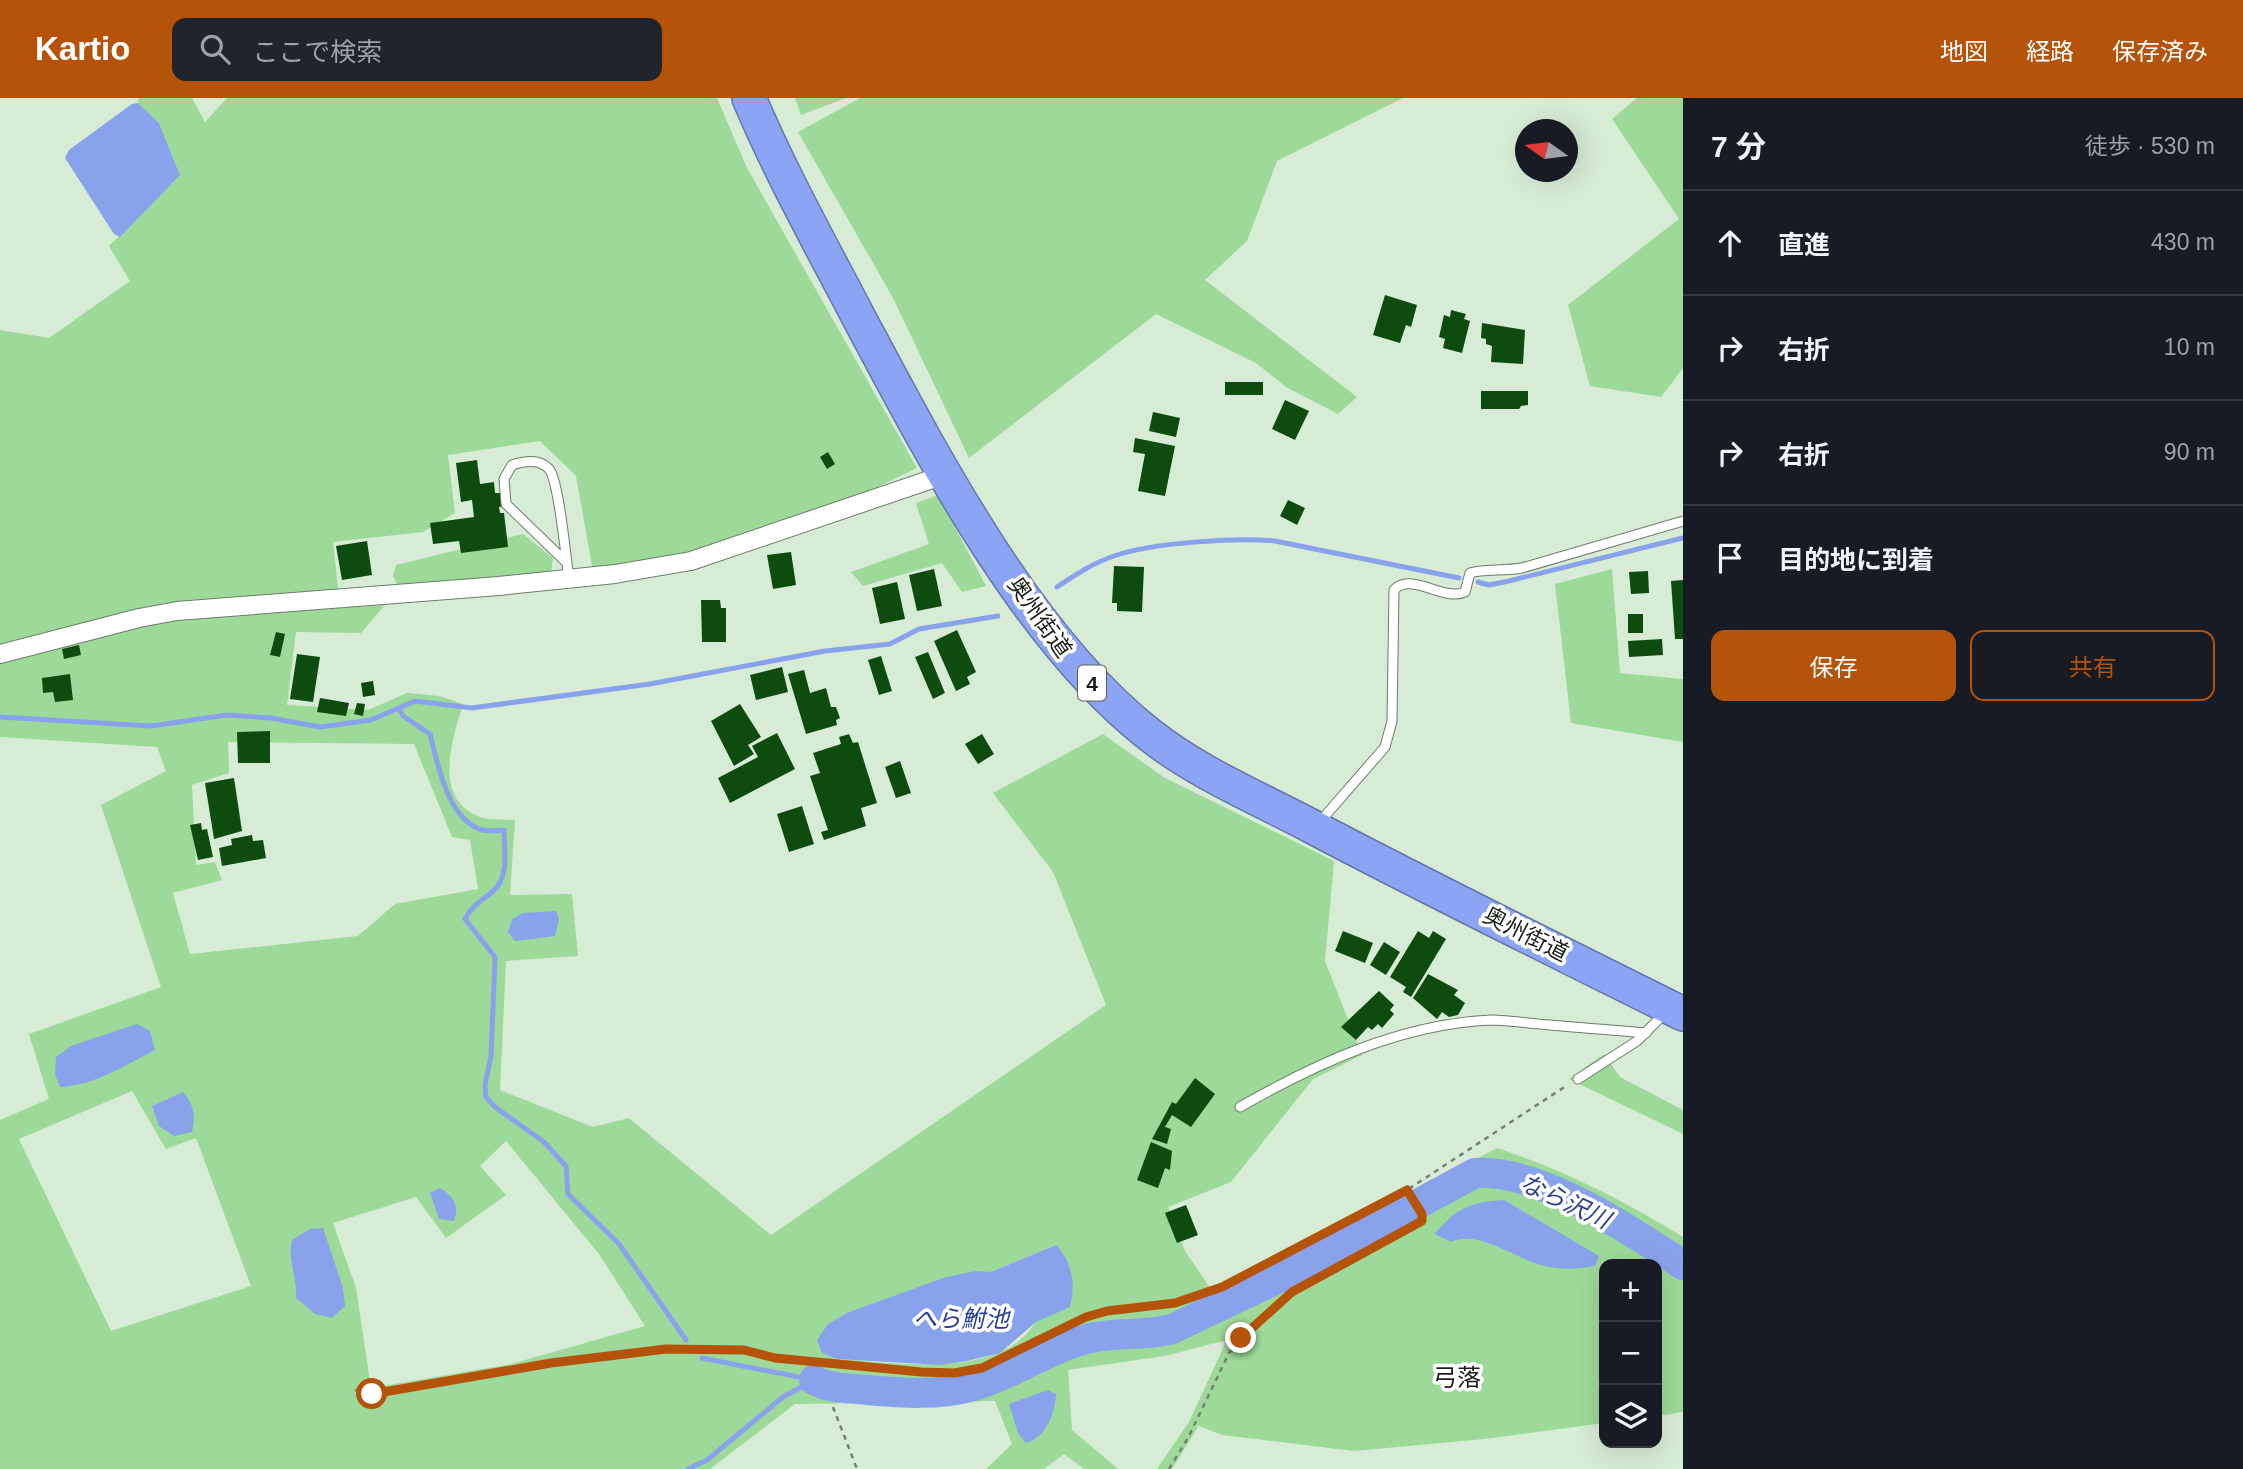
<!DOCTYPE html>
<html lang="ja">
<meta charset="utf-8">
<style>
body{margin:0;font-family:Helvetica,"Noto Sans JP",sans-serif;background:#20242c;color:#f1f3f6}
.controls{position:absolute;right:21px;bottom:21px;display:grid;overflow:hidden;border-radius:14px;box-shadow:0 7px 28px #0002}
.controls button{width:63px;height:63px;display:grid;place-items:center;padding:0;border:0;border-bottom:2px solid #363941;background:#171b24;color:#f1f3f6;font:35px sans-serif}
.compass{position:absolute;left:1515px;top:21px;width:63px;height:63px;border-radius:50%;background:#171b24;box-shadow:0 7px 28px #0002;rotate:284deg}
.stop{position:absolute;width:21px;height:21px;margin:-16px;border:5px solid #b45309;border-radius:50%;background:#fff}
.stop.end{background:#b45309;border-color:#fff;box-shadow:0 2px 7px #0008}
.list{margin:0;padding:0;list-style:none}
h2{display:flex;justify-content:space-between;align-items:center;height:91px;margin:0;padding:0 28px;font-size:30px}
h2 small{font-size:23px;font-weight:400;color:#9ea1a6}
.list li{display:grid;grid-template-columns:46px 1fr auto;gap:21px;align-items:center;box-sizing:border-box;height:105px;padding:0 28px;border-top:2px solid #363941}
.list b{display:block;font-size:26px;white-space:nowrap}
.list em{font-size:23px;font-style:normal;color:#9ea1a6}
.actions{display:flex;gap:14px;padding:21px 28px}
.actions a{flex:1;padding:16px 0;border:2px solid #b45309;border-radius:14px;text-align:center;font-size:24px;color:#b45309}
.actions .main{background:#b45309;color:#fff}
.icon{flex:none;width:38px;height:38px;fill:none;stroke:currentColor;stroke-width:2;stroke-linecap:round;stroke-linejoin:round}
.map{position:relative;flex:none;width:1683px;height:1371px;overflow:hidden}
header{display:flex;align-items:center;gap:42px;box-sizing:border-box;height:98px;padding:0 35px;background:#b45309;color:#fff}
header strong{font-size:33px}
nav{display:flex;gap:38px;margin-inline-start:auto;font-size:24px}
.search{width:490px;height:63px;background:#20242c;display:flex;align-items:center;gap:18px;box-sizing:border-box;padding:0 24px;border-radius:14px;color:#9ea1a6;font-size:26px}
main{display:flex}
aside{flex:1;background:#171b24}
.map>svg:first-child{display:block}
.green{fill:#9dd999;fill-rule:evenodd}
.water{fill:#89a2ec}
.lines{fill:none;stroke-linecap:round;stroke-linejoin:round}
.stream{stroke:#89a2ec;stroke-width:5}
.river{stroke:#89a2ec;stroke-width:30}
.building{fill:#0d4c0e}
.lane-casing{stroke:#6a7d69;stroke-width:11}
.street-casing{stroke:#6a7d69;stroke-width:20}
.highway-casing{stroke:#6376a7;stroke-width:36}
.path{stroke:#748273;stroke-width:2.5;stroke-dasharray:5 5;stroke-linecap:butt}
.lane{stroke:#fff;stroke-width:9}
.street{stroke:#fff;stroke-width:18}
.highway{stroke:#8ba5f4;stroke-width:33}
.route{stroke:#b45309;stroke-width:9}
.labels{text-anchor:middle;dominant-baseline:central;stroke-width:7;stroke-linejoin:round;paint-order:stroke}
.shield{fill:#fff;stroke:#5d625d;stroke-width:2}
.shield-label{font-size:21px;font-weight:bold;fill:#181f17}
.street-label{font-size:23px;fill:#181f17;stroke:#fff}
.water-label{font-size:24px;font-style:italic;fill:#2a3e93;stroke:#fff}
.neighbourhood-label{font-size:24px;fill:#181f17;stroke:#fff}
</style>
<header>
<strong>Kartio</strong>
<div class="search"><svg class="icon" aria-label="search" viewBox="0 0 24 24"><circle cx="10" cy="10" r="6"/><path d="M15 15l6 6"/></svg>ここで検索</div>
<nav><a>地図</a><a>経路</a><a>保存済み</a></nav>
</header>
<main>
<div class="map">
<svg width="1683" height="1371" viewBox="0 0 1683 1371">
<rect width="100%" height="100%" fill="#d7ecd5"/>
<g class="green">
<path d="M 139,0 L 192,0 L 205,24 L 227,0 L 717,0 L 747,70 L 917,370 L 823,415 L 666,462 L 593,473 L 576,378 L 540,343 L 448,357 L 455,415 L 423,434 L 333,444 L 340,510 L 385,507 L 361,535 L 296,534 L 287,607 L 368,612 L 407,595 L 439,598 L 463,606 C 453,640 432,699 478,718 C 488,723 504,721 515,722 L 510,797 L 572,796 L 578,858 L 506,863 L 500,992 L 593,1029 L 629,1020 L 771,1137 L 1106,907 L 1053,774 L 993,695 L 1103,636 L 1165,680 L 1334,763 L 1325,863 L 1362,957 L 1313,981 L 1231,1084 L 1168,1109 L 1185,1153 L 1215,1197 L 1243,1188 L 1497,1050 C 1564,1072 1623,1102 1683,1139 L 1683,1314 L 1657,1318 L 1657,1166 L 1604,1166 L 1604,1325 L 1484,1341 L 1354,1353 L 1222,1337 L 1194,1326 L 1198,1329 L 1172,1371 L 1157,1371 L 1189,1324 L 1227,1242 L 1164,1258 L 1068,1272 L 1072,1332 L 1118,1371 L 1084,1371 L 1064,1356 L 1044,1371 L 986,1371 L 1012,1346 L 995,1303 L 795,1306 L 710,1371 L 0,1371 L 0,1022 L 49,1001 L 29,936 L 161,889 L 101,707 L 166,673 L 157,649 L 0,639 L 0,232 L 49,240 L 130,183 L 109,148 L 180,77 L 159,25 L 138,5 ZM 228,644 L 414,646 L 452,739 L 470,742 L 478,791 L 395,806 L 358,838 L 190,856 L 173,795 L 222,782 L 215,764 L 196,767 L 192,687 L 229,675 ZM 132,993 L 166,1051 L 196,1040 L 251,1188 L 111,1233 L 19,1041 ZM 506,1043 L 599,1156 L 645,1228 L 511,1266 L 371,1290 L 356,1190 L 333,1125 L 416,1099 L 446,1140 L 506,1097 L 480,1068 ZM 1055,1147 C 1051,1164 1044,1212 1035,1225 C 998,1283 895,1264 837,1261 L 822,1255 L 849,1214 L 908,1193 L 991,1174 Z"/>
<path d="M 795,0 L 846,0 L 801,17 Z"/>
<path d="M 860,0 L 1403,0 L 1277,63 L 1247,143 L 1205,182 L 1357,299 L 1338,316 L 1286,289 L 1256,265 L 1156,216 L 969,360 L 893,200 L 798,34 Z"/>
<path d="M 1637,0 L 1683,0 L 1683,270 L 1661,299 L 1590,288 L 1568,207 L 1679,121 L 1612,21 Z"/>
<path d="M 938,397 L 986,488 L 962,494 L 942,465 L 863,488 L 851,474 L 929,446 L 916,405 Z"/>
<path d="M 523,436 L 553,460 L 551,475 L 399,490 L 393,478 L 396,467 Z"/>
<path d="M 1612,471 L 1620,575 L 1683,581 L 1683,644 L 1571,625 L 1555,486 Z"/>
<path d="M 1604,956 L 1620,979 L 1683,1012 L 1683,1036 L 1569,981 Z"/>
</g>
<g class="water">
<path d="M 138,5 L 159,25 L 180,77 L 120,139 L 114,136 L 65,60 L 69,52 L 132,6 Z"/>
<path d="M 556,813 L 559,821 L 555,838 L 515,843 L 508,834 L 512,821 L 523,815 Z"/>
<path d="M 137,926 L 150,933 L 155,952 C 124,968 95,987 60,989 L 55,976 L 56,959 L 71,948 Z"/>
<path d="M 183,994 C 194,1007 196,1018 192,1034 L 174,1038 L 159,1028 L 152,1008 Z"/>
<path d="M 440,1090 C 453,1098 460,1108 454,1123 L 439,1121 L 430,1095 Z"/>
<path d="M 1504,1102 L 1599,1158 L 1595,1168 C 1578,1171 1562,1172 1545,1168 C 1516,1162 1480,1131 1451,1144 L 1435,1136 C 1455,1110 1472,1104 1504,1102 Z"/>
<path d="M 323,1130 L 343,1190 L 345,1208 L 332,1220 L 315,1216 L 296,1200 C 297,1177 287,1161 292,1142 L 310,1131 Z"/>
<path d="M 1056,1147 C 1072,1164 1076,1186 1070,1209 L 1036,1224 L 1000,1255 L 967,1263 L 940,1267 L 837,1261 L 822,1255 L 817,1242 L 828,1226 L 849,1214 L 946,1179 L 976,1173 L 991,1174 Z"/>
<path d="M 1048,1292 L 1056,1296 C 1055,1316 1046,1339 1026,1345 L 1018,1335 L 1009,1306 Z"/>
</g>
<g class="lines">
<g class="stream">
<path d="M 1478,484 L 1489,487 L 1509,483 L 1683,440"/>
<path d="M 1057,489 C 1075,477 1093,465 1114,458 C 1151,445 1236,439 1275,443 L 1459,480"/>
<path d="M 399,610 L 415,603 L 472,610 L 650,586 L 825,553 L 890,546 L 919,531 L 998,518"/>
<path d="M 0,619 L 151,628 L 227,617 L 271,620 L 320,629 L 371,622 L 399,610 L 403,618 L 430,636 C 438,666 447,721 482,732 C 487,734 498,732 504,732 C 504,752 510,780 492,794 C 481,803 472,808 465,821 L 495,859 L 491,958 L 485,987 L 486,999 L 495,1009 L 544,1044 L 566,1068 L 568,1096 L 619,1146 L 686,1242"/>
<path d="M 702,1260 L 814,1282"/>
<path d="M 688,1371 L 707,1362 L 783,1299 L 814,1282"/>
</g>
<path class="river" d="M 814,1282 C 828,1291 851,1290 867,1292 C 902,1295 939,1298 973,1288 C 1013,1277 1047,1251 1087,1241 C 1115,1233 1144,1239 1172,1231 L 1294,1173 L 1475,1075 C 1540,1071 1630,1132 1683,1167"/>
</g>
<g class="building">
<path d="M 1385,197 L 1417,207 L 1411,229 L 1406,227 L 1400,245 L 1373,237 Z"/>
<path d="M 1451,212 L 1466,216 L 1464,221 L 1470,223 L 1462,255 L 1443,250 L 1445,241 L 1439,239 L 1444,217 L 1450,219 Z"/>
<path d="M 1482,225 L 1525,232 L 1523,266 L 1491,264 L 1492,248 L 1486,246 L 1486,241 L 1481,240 Z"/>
<rect x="1225" y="284" width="38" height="13"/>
<path d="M 1481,293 L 1528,293 L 1528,307 L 1521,308 L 1519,311 L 1481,311 Z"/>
<path d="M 1285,302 L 1309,313 L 1295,342 L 1272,331 Z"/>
<path d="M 1153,314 L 1180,320 L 1176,339 L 1149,333 Z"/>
<path d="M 1135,340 L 1175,348 L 1165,398 L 1138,393 L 1145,356 L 1133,354 Z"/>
<path d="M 828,354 L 835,366 L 827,371 L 820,359 Z"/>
<path d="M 477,362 L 480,386 L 494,384 L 495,395 L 502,395 L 504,408 L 499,409 L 500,415 L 504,415 L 508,449 L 461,455 L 459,443 L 433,446 L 430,425 L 474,419 L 472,402 L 461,404 L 456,365 Z"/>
<path d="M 1288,402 L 1305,410 L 1297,427 L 1280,418 Z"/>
<path d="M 367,443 L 372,477 L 342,482 L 336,448 Z"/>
<path d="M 791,454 L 796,487 L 773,491 L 767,457 Z"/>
<path d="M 1114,468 L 1144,469 L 1142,514 L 1117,513 L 1117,505 L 1112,505 Z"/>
<path d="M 934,471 L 942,508 L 917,513 L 909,477 Z"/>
<path d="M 1648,473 L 1649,495 L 1631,496 L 1629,474 Z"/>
<path d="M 1683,482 L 1683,541 L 1675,541 L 1671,483 Z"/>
<path d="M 897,484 L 905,521 L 880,526 L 872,490 Z"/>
<path d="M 701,502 L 720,502 L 721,510 L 726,510 L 726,544 L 702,544 Z"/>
<rect x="1628" y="516" width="15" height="19"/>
<path d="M 957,532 L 976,574 L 967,579 L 970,586 L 956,593 L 934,543 Z"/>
<path d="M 276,534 L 285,536 L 280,559 L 270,557 Z"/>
<path d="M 1662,541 L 1663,557 L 1629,559 L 1628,543 Z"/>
<path d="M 79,547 L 81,557 L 64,561 L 62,551 Z"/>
<path d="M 928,554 L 945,595 L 933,601 L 915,559 Z"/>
<path d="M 297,556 L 320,559 L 313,604 L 290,601 Z"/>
<path d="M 881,558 L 892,593 L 879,597 L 868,562 Z"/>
<path d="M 782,569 L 788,594 L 756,602 L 750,577 Z"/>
<path d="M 804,572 L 810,595 L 826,590 L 831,609 L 836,609 L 840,620 L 836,622 L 837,627 L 806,636 L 788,576 Z"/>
<path d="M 70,576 L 73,602 L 55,604 L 53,594 L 43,595 L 42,580 Z"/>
<path d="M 373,583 L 375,597 L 363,599 L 361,585 Z"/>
<path d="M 320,600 L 349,605 L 346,618 L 317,614 Z"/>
<path d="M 357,605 L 365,606 L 363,618 L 354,616 Z"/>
<path d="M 740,606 L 761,639 L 748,647 L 754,656 L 734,668 L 711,623 Z"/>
<path d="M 270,633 L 270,665 L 238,665 L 237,634 Z"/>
<path d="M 777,635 L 795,671 L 730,705 L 718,680 L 758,659 L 752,648 Z"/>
<path d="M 849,636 L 853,645 L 858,644 L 877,705 L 861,710 L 866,728 L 824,742 L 821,734 L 828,732 L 810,678 L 820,675 L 813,655 L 841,646 L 839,639 Z"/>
<path d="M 982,636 L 994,656 L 978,666 L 965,646 Z"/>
<path d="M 900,663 L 911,695 L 896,700 L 885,669 Z"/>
<path d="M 234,680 L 242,733 L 214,741 L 205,685 Z"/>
<path d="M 802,708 L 814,746 L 789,754 L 777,716 Z"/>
<path d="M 201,725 L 202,732 L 207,731 L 213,759 L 198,762 L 190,727 Z"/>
<path d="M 252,737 L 253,743 L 263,742 L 266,760 L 222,768 L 219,750 L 232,747 L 231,741 Z"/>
<path d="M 1343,833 L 1373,845 L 1365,865 L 1335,853 Z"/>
<path d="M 1418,833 L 1429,840 L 1433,833 L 1446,841 L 1411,899 L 1403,894 L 1406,889 L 1390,879 Z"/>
<path d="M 1384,844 L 1400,854 L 1386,877 L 1370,867 Z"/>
<path d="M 1428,876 L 1458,892 L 1454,897 L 1465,905 L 1458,917 L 1449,919 L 1442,914 L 1437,921 L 1413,900 Z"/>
<path d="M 1379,893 L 1394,907 L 1390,912 L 1394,916 L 1382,930 L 1378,926 L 1372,932 L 1368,929 L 1356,942 L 1341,929 Z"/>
<path d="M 1195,980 L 1215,996 L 1191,1029 L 1172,1017 L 1165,1029 L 1171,1031 L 1167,1046 L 1152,1041 L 1172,1004 L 1176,1006 Z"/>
<path d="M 1151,1044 L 1172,1053 L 1170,1072 L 1165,1070 L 1158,1090 L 1137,1082 Z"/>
<path d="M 1186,1107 L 1198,1137 L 1177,1145 L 1165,1115 Z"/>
</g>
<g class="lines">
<g class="lane-casing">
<g id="lane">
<path d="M 567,465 L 506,406 L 504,381 L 512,367 C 524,363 539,360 549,371 C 559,382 566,462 569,481"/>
<path d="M 1318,726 L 1385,649 L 1392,623 L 1394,492 C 1411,473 1443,504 1465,494 L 1470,475 C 1481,471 1506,473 1522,470 L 1683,423"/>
<path d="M 1578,981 L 1637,943 L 1664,916"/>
<path d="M 1240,1009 C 1317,965 1401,926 1491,922 C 1510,922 1531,926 1550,927 C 1582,930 1614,932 1646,935"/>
</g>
</g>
<g class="street-casing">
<path id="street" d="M 0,556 L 139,520 L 177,513 L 499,488 L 615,476 L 691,463 L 947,376"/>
</g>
<g class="highway-casing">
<path id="highway" d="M 749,0 C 781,76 821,147 859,220 C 932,357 1027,541 1150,637 C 1198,675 1258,700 1311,728 C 1434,793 1559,854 1683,916"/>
</g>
<g class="path">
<path d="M 355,1292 L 372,1296 L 551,1265 L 666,1251 L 744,1252 L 775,1260 L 921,1274 L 954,1274 L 982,1270 L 1086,1219 L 1107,1213 L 1175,1205 L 1244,1179 L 1407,1092 L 1566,988"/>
<path d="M 833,1309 L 857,1371"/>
<path d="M 1169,1371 L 1188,1340 L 1229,1255 L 1241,1240 L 1292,1194 L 1422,1123 L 1422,1116 L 1407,1092"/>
</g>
<use href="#lane" class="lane"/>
<use href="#street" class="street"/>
<use href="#highway" class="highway"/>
</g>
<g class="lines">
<path class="route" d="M 372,1296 L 551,1265 L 666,1251 L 744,1252 L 775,1260 L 921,1274 L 954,1275 L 982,1270 L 1086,1219 L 1107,1213 L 1175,1205 L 1222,1189 L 1407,1092 L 1422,1116 L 1422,1123 L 1292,1194 L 1241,1240"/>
</g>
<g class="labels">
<rect class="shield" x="1078" y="567.5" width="28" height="35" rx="5"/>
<g class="shield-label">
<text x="1092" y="585">4</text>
</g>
<g class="street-label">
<text transform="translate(1040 519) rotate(55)">奥州街道</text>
<text transform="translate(1526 836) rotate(27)">奥州街道</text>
</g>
<g class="water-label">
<text transform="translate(1565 1103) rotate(25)">なら沢川</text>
<text x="961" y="1220">へら鮒池</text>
</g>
<g class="neighbourhood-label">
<text x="1457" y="1279">弓落</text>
</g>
</g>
</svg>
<div class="controls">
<button>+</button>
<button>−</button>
<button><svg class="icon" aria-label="layers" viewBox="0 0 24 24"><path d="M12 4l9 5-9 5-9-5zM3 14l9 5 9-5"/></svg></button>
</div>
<svg class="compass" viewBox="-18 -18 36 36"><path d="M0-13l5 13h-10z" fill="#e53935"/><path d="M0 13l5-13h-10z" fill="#9ea1a6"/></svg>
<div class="stop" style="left:372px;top:1296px"></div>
<div class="stop end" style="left:1241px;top:1240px"></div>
</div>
<aside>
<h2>7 分<small>徒歩 · 530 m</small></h2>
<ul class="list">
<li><svg class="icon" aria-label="ahead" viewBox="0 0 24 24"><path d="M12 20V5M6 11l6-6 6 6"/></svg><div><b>直進</b></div><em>430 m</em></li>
<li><svg class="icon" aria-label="right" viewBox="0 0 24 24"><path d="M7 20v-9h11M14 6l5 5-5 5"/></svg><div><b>右折</b></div><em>10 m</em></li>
<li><svg class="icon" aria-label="right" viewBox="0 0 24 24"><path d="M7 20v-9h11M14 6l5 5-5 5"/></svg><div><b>右折</b></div><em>90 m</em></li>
<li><svg class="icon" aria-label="arrive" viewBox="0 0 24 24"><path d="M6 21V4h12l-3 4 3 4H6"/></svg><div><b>目的地に到着</b></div></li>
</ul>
<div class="actions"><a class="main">保存</a><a>共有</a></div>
</aside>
</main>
